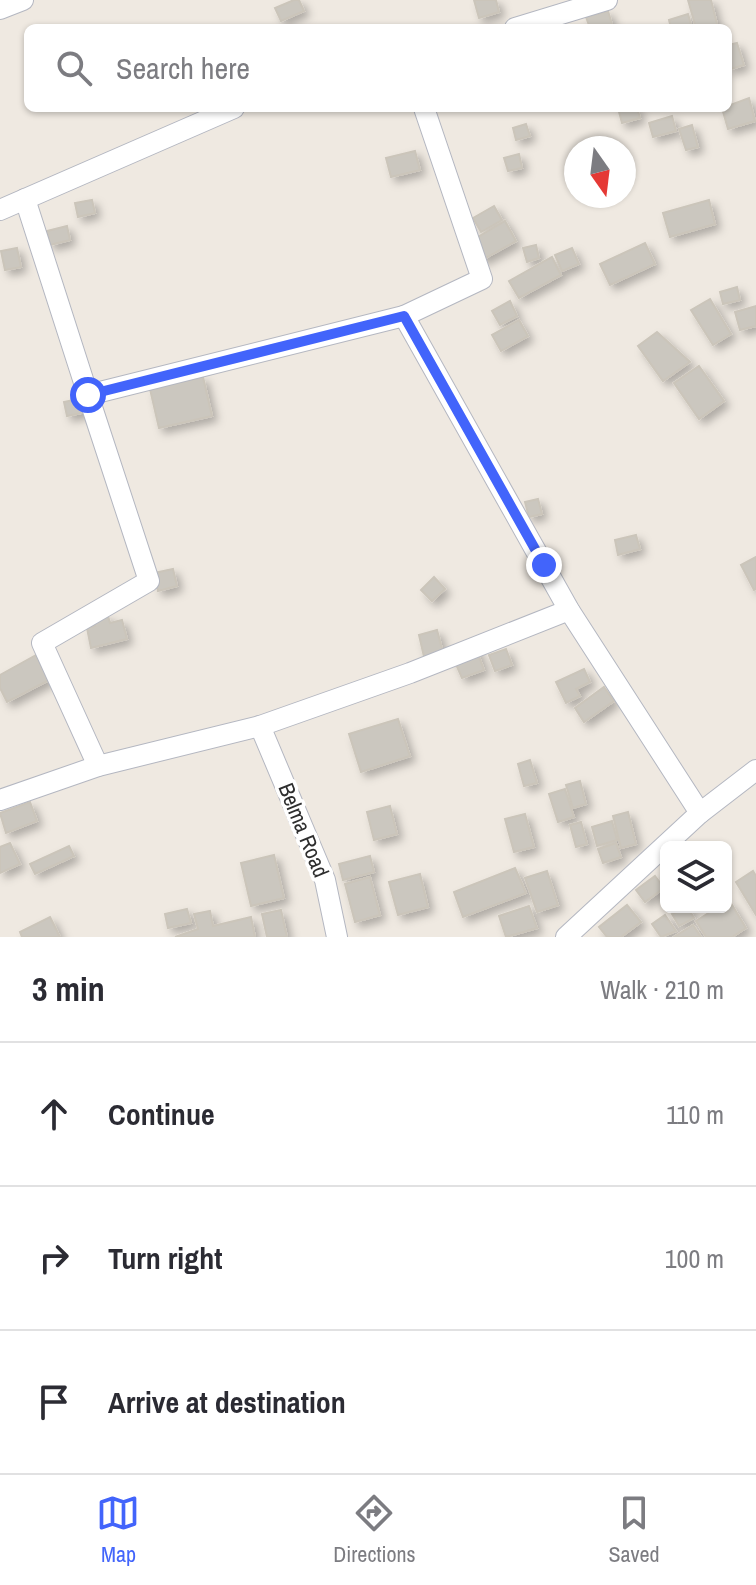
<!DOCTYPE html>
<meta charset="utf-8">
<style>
body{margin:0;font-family:"Archivo Narrow",sans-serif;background:#f2f2f3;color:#2b2b33}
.controls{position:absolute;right:24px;bottom:24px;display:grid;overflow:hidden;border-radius:12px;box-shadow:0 2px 6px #0004}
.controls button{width:72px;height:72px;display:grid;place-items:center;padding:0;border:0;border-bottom:2px solid #e1e1e2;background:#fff;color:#2b2b33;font:40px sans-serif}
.compass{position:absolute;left:564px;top:136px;width:72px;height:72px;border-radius:50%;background:#fff;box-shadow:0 2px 6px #0004;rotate:166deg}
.stop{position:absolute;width:24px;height:24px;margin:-18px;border:6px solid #4264fb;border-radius:50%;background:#fff}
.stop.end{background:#4264fb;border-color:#fff;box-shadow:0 2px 8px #0008}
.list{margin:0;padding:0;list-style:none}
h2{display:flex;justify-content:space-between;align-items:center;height:104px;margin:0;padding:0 32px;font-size:34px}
h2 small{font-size:26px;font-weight:400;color:#7c7c81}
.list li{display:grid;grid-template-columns:52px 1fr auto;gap:24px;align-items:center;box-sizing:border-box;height:144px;padding:0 32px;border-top:2px solid #e1e1e2}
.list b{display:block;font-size:30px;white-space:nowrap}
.list em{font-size:26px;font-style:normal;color:#7c7c81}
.icon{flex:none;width:44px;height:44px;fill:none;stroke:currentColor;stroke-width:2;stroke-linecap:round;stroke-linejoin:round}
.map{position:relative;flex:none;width:756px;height:937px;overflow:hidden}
.search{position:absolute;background:#fff;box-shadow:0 2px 6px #0004;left:24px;right:24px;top:24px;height:88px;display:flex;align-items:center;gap:20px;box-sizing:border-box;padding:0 28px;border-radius:12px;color:#7c7c81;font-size:30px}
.sheet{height:536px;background:#fff}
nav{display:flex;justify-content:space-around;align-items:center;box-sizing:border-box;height:112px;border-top:2px solid #e1e1e2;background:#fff;font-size:22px;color:#7c7c81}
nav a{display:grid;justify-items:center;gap:4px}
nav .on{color:#4264fb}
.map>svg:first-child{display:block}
.building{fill:#cbc7bf;stroke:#cbc5ba;stroke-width:2;filter:url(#shadow)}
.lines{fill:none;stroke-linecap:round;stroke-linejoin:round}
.minor-casing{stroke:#b4b7c1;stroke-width:22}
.minor{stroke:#fff;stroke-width:20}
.route{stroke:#4264fb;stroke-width:10}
.labels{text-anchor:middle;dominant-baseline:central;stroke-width:7;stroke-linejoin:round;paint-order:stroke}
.street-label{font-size:22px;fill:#2e2e2e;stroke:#fff}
</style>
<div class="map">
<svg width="756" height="937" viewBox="0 0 756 937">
<defs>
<filter id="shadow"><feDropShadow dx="5" dy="5" stdDeviation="4" flood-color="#0004"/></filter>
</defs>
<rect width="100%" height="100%" fill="#efe9e1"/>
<g class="building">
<path d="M 294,0 L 299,0 L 304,11 L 281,21 L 275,8 Z"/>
<path d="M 474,0 L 496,0 L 499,12 L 479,18 Z"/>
<path d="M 688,0 L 711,0 L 718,28 L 696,28 Z"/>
<path d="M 608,11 L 613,28 L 590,28 L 586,17 Z"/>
<path d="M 688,14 L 692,28 L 671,28 L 669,20 Z"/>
<path d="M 737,43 L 744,65 L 728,70 L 728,45 Z"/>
<path d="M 749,98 L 755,121 L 728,129 L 722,108 Z"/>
<path d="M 618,108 L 637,108 L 640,118 L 622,123 Z"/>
<path d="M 672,116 L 676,131 L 653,137 L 649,123 Z"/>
<path d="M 526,124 L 530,136 L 516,140 L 513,128 Z"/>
<path d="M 692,125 L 698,147 L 686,150 L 679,129 Z"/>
<path d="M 415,151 L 420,170 L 391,177 L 386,158 Z"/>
<path d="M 519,154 L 522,168 L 508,171 L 504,158 Z"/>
<path d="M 92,200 L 95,213 L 78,217 L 75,203 Z"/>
<path d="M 709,200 L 715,224 L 670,237 L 663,213 Z"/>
<path d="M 494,206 L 502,220 L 481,232 L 473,218 Z"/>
<path d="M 505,221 L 516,241 L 482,260 L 471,241 Z"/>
<path d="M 67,226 L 70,240 L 50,245 L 47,231 Z"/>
<path d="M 645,243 L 655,264 L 610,285 L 600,264 Z"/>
<path d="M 536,245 L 539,258 L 527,262 L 523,248 Z"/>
<path d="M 17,248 L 21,267 L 5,270 L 1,251 Z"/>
<path d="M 572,248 L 579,264 L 562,271 L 555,255 Z"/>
<path d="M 552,257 L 561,275 L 519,298 L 509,281 Z"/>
<path d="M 737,287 L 740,300 L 723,304 L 720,292 Z"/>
<path d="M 710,299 L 731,334 L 713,345 L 691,310 Z"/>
<path d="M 510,301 L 517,316 L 500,325 L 492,311 Z"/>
<path d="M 756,306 L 756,326 L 740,330 L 735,312 Z"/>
<path d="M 519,320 L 528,336 L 501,351 L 492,335 Z"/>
<path d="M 657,332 L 690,362 L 663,381 L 638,346 Z"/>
<path d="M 699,366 L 724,401 L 699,419 L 674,383 Z"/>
<path d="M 203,377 L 212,416 L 159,428 L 150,389 Z"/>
<path d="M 83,398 L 86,412 L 67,416 L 64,402 Z"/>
<path d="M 538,499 L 542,514 L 529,517 L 525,502 Z"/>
<path d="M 636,535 L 640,549 L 618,555 L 615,540 Z"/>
<path d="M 756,557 L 756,589 L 754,590 L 741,565 Z"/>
<path d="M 173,569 L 177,586 L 158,591 L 154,573 Z"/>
<path d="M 434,577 L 445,589 L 432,601 L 421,590 Z"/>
<path d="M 108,616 L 110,623 L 122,620 L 127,639 L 91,648 L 87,628 L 95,626 L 94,619 Z"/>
<path d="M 437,630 L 444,656 L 425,661 L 419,635 Z"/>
<path d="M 475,646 L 484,670 L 462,678 L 452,655 Z"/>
<path d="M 506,649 L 512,665 L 495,671 L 489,655 Z"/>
<path d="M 36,655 L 49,680 L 7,702 L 0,688 L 0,675 Z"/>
<path d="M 584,669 L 590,682 L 576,689 L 580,696 L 566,703 L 556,682 Z"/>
<path d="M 604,687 L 614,701 L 584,722 L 575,708 Z"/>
<path d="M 398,719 L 410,756 L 361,772 L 349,734 Z"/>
<path d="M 530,760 L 537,783 L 524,786 L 518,764 Z"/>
<path d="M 580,781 L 586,804 L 573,808 L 566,785 Z"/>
<path d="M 565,789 L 574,817 L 558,822 L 549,794 Z"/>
<path d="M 30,802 L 37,821 L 6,833 L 0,813 Z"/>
<path d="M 390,806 L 397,834 L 374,840 L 367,812 Z"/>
<path d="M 628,812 L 636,844 L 621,848 L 613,816 Z"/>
<path d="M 525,814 L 534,847 L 514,852 L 505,819 Z"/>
<path d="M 612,821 L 617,840 L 597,846 L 592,827 Z"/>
<path d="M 581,822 L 587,844 L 576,847 L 570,825 Z"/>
<path d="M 10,843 L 20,864 L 0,873 L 0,847 Z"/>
<path d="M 616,843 L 621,857 L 603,863 L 598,849 Z"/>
<path d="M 69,846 L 74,856 L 35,874 L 30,864 Z"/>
<path d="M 274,855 L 284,898 L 251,906 L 241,863 Z"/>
<path d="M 370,856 L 374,872 L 343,880 L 339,864 Z"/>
<path d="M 515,868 L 526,893 L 463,917 L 454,892 Z"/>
<path d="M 547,871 L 558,905 L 537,912 L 525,878 Z"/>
<path d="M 753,871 L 756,876 L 756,915 L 736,882 Z"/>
<path d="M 420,874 L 428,907 L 398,915 L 389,882 Z"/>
<path d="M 655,876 L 664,888 L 645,902 L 636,890 Z"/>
<path d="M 370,877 L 380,915 L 355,922 L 345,884 Z"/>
<path d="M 729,900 L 746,928 L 732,937 L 706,937 L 696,921 L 718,907 L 726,907 Z"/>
<path d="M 627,905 L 641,922 L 621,937 L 607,937 L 599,927 Z"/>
<path d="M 529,906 L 537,928 L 506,937 L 499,916 Z"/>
<path d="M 687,907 L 694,918 L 679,926 L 672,914 Z"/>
<path d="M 187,909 L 191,923 L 168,928 L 165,914 Z"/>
<path d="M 281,910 L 287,937 L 267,937 L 262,914 Z"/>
<path d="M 210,911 L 213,926 L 251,917 L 255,937 L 175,937 L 198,929 L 194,914 Z"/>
<path d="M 665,915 L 676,931 L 661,937 L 652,924 Z"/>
<path d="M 50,917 L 60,937 L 22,937 L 20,932 Z"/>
<path d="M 693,925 L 701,937 L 674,937 Z"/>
</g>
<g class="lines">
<g class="minor-casing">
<g id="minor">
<path d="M 0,9 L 23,0"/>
<path d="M 515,28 L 607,0"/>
<path d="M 25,199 L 88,395"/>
<path d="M 0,210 L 234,108"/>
<path d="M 404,316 L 482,279 L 424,108"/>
<path d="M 260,726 L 325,880 L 337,937"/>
<path d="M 98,766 L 42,643 L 149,581 L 88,395 L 404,316 L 569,610 L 700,813 L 756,770"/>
<path d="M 0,800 L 98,766 L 260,726 L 410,673 L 569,610"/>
<path d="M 566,937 L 700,813"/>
</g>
</g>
<use href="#minor" class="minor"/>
</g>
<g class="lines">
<path class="route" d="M 88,395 L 404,316 L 544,565"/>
</g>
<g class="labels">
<g class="street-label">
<text transform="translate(304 830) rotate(68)">Belma Road</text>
</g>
</g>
</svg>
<div class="controls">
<button><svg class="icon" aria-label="layers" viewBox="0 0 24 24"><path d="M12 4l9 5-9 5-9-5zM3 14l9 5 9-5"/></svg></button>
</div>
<svg class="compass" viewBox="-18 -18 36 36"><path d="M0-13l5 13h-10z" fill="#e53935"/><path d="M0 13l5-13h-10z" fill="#7c7c81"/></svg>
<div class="stop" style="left:88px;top:395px"></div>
<div class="stop end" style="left:544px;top:565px"></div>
<div class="search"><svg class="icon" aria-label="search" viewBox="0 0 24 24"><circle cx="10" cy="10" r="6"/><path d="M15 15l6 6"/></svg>Search here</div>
</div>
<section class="sheet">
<h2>3 min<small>Walk · 210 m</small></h2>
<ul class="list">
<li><svg class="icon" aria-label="ahead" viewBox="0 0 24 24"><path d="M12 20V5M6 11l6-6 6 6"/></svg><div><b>Continue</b></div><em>110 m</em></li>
<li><svg class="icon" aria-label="right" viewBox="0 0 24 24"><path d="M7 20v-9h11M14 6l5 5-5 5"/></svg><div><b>Turn right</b></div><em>100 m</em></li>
<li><svg class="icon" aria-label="arrive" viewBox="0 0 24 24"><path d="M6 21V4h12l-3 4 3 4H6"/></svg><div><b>Arrive at destination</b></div></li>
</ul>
</section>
<nav>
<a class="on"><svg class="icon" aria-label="map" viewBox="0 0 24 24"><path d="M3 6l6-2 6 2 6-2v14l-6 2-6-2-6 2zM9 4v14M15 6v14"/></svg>Map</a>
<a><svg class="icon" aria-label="directions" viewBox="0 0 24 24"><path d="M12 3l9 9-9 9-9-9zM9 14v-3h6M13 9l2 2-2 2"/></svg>Directions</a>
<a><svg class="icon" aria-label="saved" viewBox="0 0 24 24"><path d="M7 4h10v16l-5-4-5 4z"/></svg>Saved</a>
</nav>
